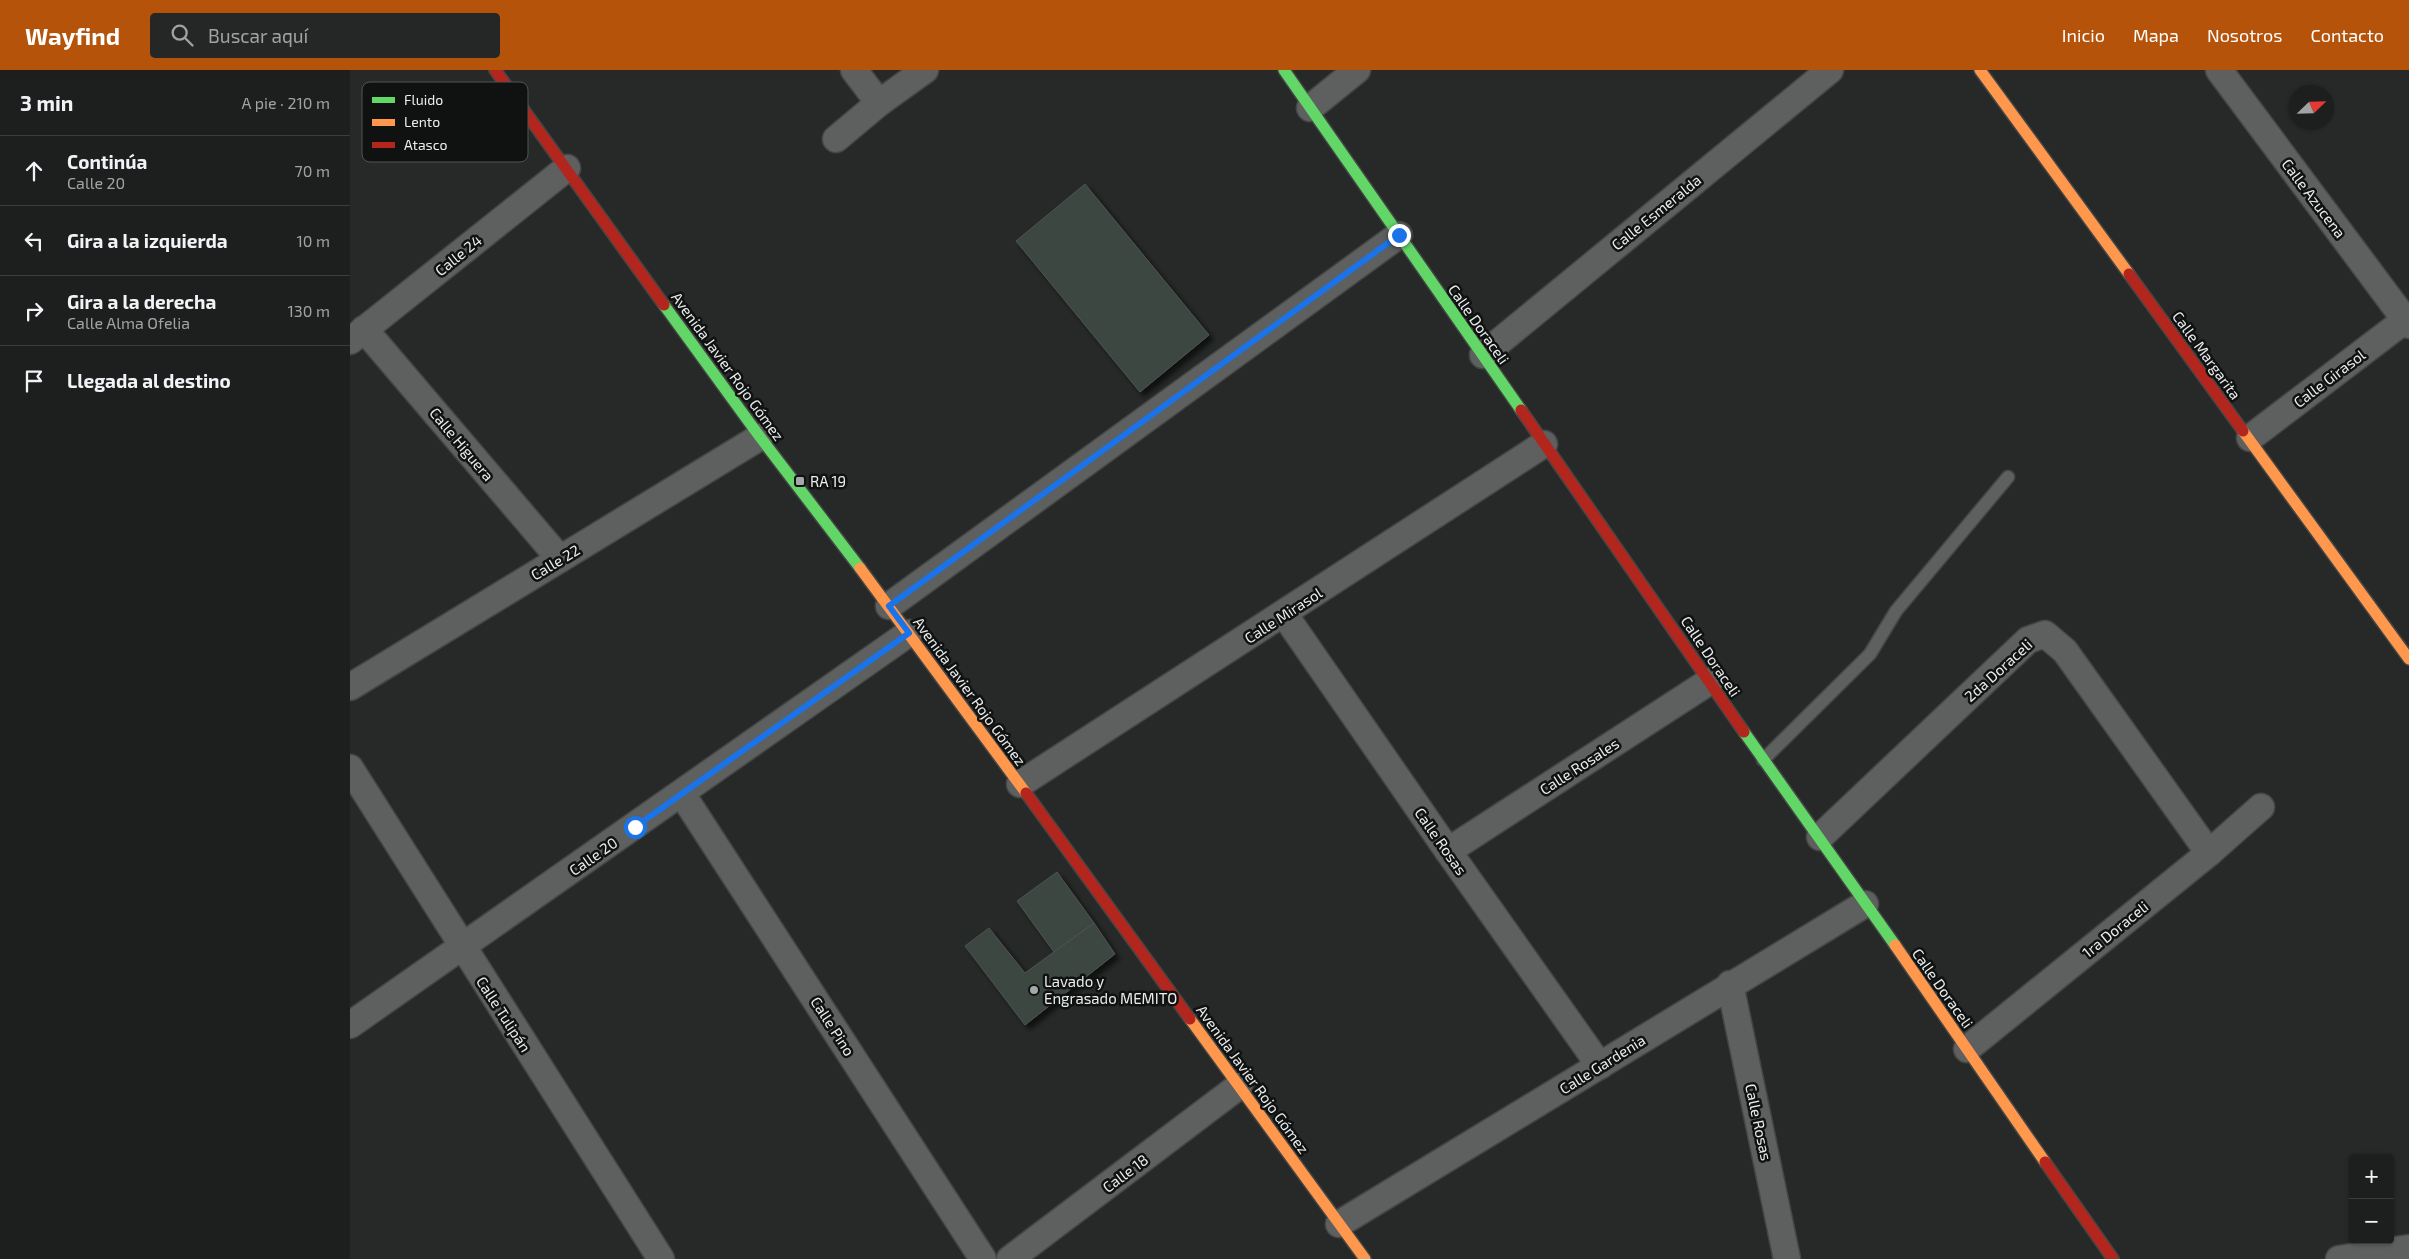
<!DOCTYPE html>
<html lang="es">
<meta charset="utf-8">
<style>
body{margin:0;font-family:"Exo 2",sans-serif;background:#252727;color:#f1f3f6}
.controls{position:absolute;right:15px;bottom:15px;display:grid;overflow:hidden;border-radius:5px;box-shadow:0 1px 4px #0004}
.controls button{width:45px;height:45px;display:grid;place-items:center;padding:0;border:0;border-bottom:1px solid #3a3d3c;background:#1c1f1e;color:#f1f3f6;font:25px sans-serif}
.compass{position:absolute;left:1939px;top:15px;width:45px;height:45px;border-radius:50%;background:#1c1f1e;box-shadow:0 1px 4px #0004;rotate:67deg}
.stop{position:absolute;width:15px;height:15px;margin:-11px;border:4px solid #1a73e8;border-radius:50%;background:#fff}
.stop.end{background:#1a73e8;border-color:#fff;box-shadow:0 1px 5px #0008}
.list{margin:0;padding:0;list-style:none}
h2{display:flex;justify-content:space-between;align-items:center;height:65px;margin:0;padding:0 20px;font-size:21px}
h2 small{font-size:16px;font-weight:400;color:#a0a2a4}
.list li{display:grid;grid-template-columns:32px 1fr auto;gap:15px;align-items:center;box-sizing:border-box;height:70px;padding:0 20px;border-top:1px solid #3a3d3c}
.list b{display:block;font-size:19px;white-space:nowrap}
.list p{margin:0;font-size:16px;white-space:nowrap;color:#a0a2a4}
.list em{font-size:16px;font-style:normal;color:#a0a2a4}
.icon{flex:none;width:28px;height:28px;fill:none;stroke:currentColor;stroke-width:2;stroke-linecap:round;stroke-linejoin:round}
.map{position:relative;flex:none;width:2059px;height:1189px;overflow:hidden}
header{display:flex;align-items:center;gap:30px;box-sizing:border-box;height:70px;padding:0 25px;background:#b45309;color:#fff}
header strong{font-size:24px}
nav{display:flex;gap:28px;margin-inline-start:auto;font-size:18px}
.search{width:350px;height:45px;background:#252727;display:flex;align-items:center;gap:12px;box-sizing:border-box;padding:0 18px;border-radius:5px;color:#a0a2a4;font-size:19px}
main{display:flex}
aside{flex:1;background:#1c1f1e}
.map>svg:first-child{display:block}
.building{fill:#3a4641;stroke:#515352;filter:url(#shadow)}
.lines{fill:none;stroke-linecap:round;stroke-linejoin:round}
.lane-casing{stroke:#434645;stroke-width:15}
.street-casing{stroke:#434645;stroke-width:29}
.fast-casing{stroke:#434645;stroke-width:14}
.slow-casing{stroke:#434645;stroke-width:14}
.jam-casing{stroke:#434645;stroke-width:14}
.lane{stroke:#5e605f;stroke-width:12}
.street{stroke:#5e605f;stroke-width:26}
.fast{stroke:#63d668;stroke-width:11}
.slow{stroke:#ff974d;stroke-width:11}
.jam{stroke:#b3261e;stroke-width:11}
.route{stroke:#1a73e8;stroke-width:6}
.poi-dot{fill:#a5a8a8;stroke:#101212;stroke-width:2}
.labels{text-anchor:middle;dominant-baseline:central;stroke-width:5;stroke-linejoin:round;paint-order:stroke}
.street-label{font-size:15px;fill:#eaeded;stroke:#101212}
.poi-label{font-size:15px;fill:#eaeded;stroke:#101212;text-anchor:start}
.key{fill:#101212;stroke:#515454;stroke-width:1}
.key-label{font-size:14px;fill:#eaeded}
</style>
<header>
<strong>Wayfind</strong>
<div class="search"><svg class="icon" aria-label="search" viewBox="0 0 24 24"><circle cx="10" cy="10" r="6"/><path d="M15 15l6 6"/></svg>Buscar aquí</div>
<nav><a>Inicio</a><a>Mapa</a><a>Nosotros</a><a>Contacto</a></nav>
</header>
<main>
<aside>
<h2>3 min<small>A pie · 210 m</small></h2>
<ul class="list">
<li><svg class="icon" aria-label="ahead" viewBox="0 0 24 24"><path d="M12 20V5M6 11l6-6 6 6"/></svg><div><b>Continúa</b><p>Calle 20</p></div><em>70 m</em></li>
<li><svg class="icon" aria-label="left" viewBox="0 0 24 24"><path d="M17 20v-9H6M10 6l-5 5 5 5"/></svg><div><b>Gira a la izquierda</b></div><em>10 m</em></li>
<li><svg class="icon" aria-label="right" viewBox="0 0 24 24"><path d="M7 20v-9h11M14 6l5 5-5 5"/></svg><div><b>Gira a la derecha</b><p>Calle Alma Ofelia</p></div><em>130 m</em></li>
<li><svg class="icon" aria-label="arrive" viewBox="0 0 24 24"><path d="M6 21V4h12l-3 4 3 4H6"/></svg><div><b>Llegada al destino</b></div></li>
</ul>
</aside>
<div class="map">
<svg width="2059" height="1189" viewBox="0 0 2059 1189">
<defs>
<filter id="shadow"><feDropShadow dx="4.5" dy="4.5" stdDeviation="2.5" flood-color="#0009"/></filter>
</defs>
<rect width="100%" height="100%" fill="#262928"/>
<g class="building">
<path d="M 735,114 L 859,265 L 790,322 L 666,171 Z"/>
<path d="M 707,802 L 744,853 L 704,882 L 667,831 Z"/>
<path d="M 744,853 L 765,884 L 675,955 L 615,876 L 639,858 L 675,903 Z"/>
</g>
<g class="lines">
<g class="lane-casing">
<path id="lane" d="M 1413,690 L 1520,584 L 1546,541 L 1658,407"/>
</g>
<g class="street-casing">
<g id="street">
<path d="M 504,0 L 529,33"/>
<path d="M 1869,0 L 2059,255"/>
<path d="M 960,38 L 1007,0"/>
<path d="M 486,69 L 529,33 L 575,0"/>
<path d="M 14,259 L 210,489"/>
<path d="M 0,271 L 217,98"/>
<path d="M 1133,285 L 1480,0"/>
<path d="M 1900,368 L 2059,247"/>
<path d="M 539,536 L 1049,165"/>
<path d="M 934,544 L 1098,781 L 1250,996"/>
<path d="M 0,617 L 410,367"/>
<path d="M 0,698 L 311,1189"/>
<path d="M 670,714 L 1194,374"/>
<path d="M 332,724 L 633,1189"/>
<path d="M 1470,767 L 1678,570 L 1695,564 L 1715,581 L 1859,783"/>
<path d="M 1098,781 L 1360,611"/>
<path d="M 1380,914 L 1437,1189"/>
<path d="M 0,955 L 559,563"/>
<path d="M 1617,979 L 1859,783 L 1911,737"/>
<path d="M 989,1154 L 1515,834"/>
<path d="M 660,1189 L 889,1016"/>
<path d="M 1989,1189 L 2059,1178"/>
</g>
</g>
<g class="fast-casing">
<g id="fast">
<path d="M 934,0 L 1171,340"/>
<path d="M 314,235 L 410,367 L 510,498"/>
<path d="M 1394,662 L 1545,875"/>
</g>
</g>
<g class="slow-casing">
<g id="slow">
<path d="M 1630,0 L 1779,204"/>
<path d="M 1893,361 L 2059,589"/>
<path d="M 510,498 L 676,723"/>
<path d="M 1545,875 L 1695,1092"/>
<path d="M 840,949 L 1015,1189"/>
</g>
</g>
<g class="jam-casing">
<g id="jam">
<path d="M 145,0 L 314,235"/>
<path d="M 1779,204 L 1893,361"/>
<path d="M 1171,340 L 1394,662"/>
<path d="M 676,723 L 840,949"/>
<path d="M 1695,1092 L 1763,1189"/>
</g>
</g>
<use href="#lane" class="lane"/>
<use href="#street" class="street"/>
<use href="#fast" class="fast"/>
<use href="#slow" class="slow"/>
<use href="#jam" class="jam"/>
</g>
<g class="lines">
<path class="route" d="M 285,757 L 559,563 L 539,536 L 1049,165"/>
</g>
<g class="poi-dot">
<rect x="445" y="406" width="10" height="10" rx="2.5"/>
<circle cx="684" cy="920" r="5"/>
</g>
<g class="labels">
<g class="street-label">
<text transform="translate(1964 128) rotate(53)">Calle Azucena</text>
<text transform="translate(1306 142) rotate(-39)">Calle Esmeralda</text>
<text transform="translate(108 185) rotate(-39)">Calle 24</text>
<text transform="translate(1129 254) rotate(55)">Calle Doraceli</text>
<text transform="translate(1857 285) rotate(54)">Calle Margarita</text>
<text transform="translate(378 296) rotate(54)">Avenida Javier Rojo Gómez</text>
<text transform="translate(1979 308) rotate(-37)">Calle Girasol</text>
<text transform="translate(112 374) rotate(50)">Calle Higuera</text>
<text transform="translate(205 492) rotate(-31)">Calle 22</text>
<text transform="translate(933 545) rotate(-33)">Calle Mirasol</text>
<text transform="translate(1361 586) rotate(56)">Calle Doraceli</text>
<text transform="translate(1648 600) rotate(-42)">2da Doraceli</text>
<text transform="translate(620 621) rotate(54)">Avenida Javier Rojo Gómez</text>
<text transform="translate(1229 696) rotate(-33)">Calle Rosales</text>
<text transform="translate(1091 771) rotate(55)">Calle Rosas</text>
<text transform="translate(243 786) rotate(-35)">Calle 20</text>
<text transform="translate(1765 859) rotate(-39)">1ra Doraceli</text>
<text transform="translate(1593 918) rotate(55)">Calle Doraceli</text>
<text transform="translate(154 944) rotate(57)">Calle Tulipán</text>
<text transform="translate(483 956) rotate(57)">Calle Pino</text>
<text transform="translate(1252 994) rotate(-32)">Calle Gardenia</text>
<text transform="translate(903 1009) rotate(54)">Avenida Javier Rojo Gómez</text>
<text transform="translate(1409 1052) rotate(78)">Calle Rosas</text>
<text transform="translate(775 1103) rotate(-37)">Calle 18</text>
</g>
<g class="poi-label">
<text x="460" y="411">RA 19</text>
<text x="694" y="911">Lavado y<tspan x="694" dy="17">Engrasado MEMITO</tspan></text>
</g>
</g>
<rect x="12" y="12" width="166" height="80" rx="8" class="key"/>
<rect x="22" y="27" width="23" height="6" fill="#63d668"/>
<rect x="22" y="49" width="23" height="7" fill="#ff974d"/>
<rect x="22" y="72" width="23" height="6" fill="#b3261e"/>
<g class="key-label">
<text x="54" y="35">Fluido</text>
<text x="54" y="57">Lento</text>
<text x="54" y="80">Atasco</text>
</g>
</svg>
<div class="controls">
<button>+</button>
<button>−</button>
</div>
<svg class="compass" viewBox="-18 -18 36 36"><path d="M0-13l5 13h-10z" fill="#e53935"/><path d="M0 13l5-13h-10z" fill="#a0a2a4"/></svg>
<div class="stop" style="left:285px;top:757px"></div>
<div class="stop end" style="left:1049px;top:165px"></div>
</div>
</main>
